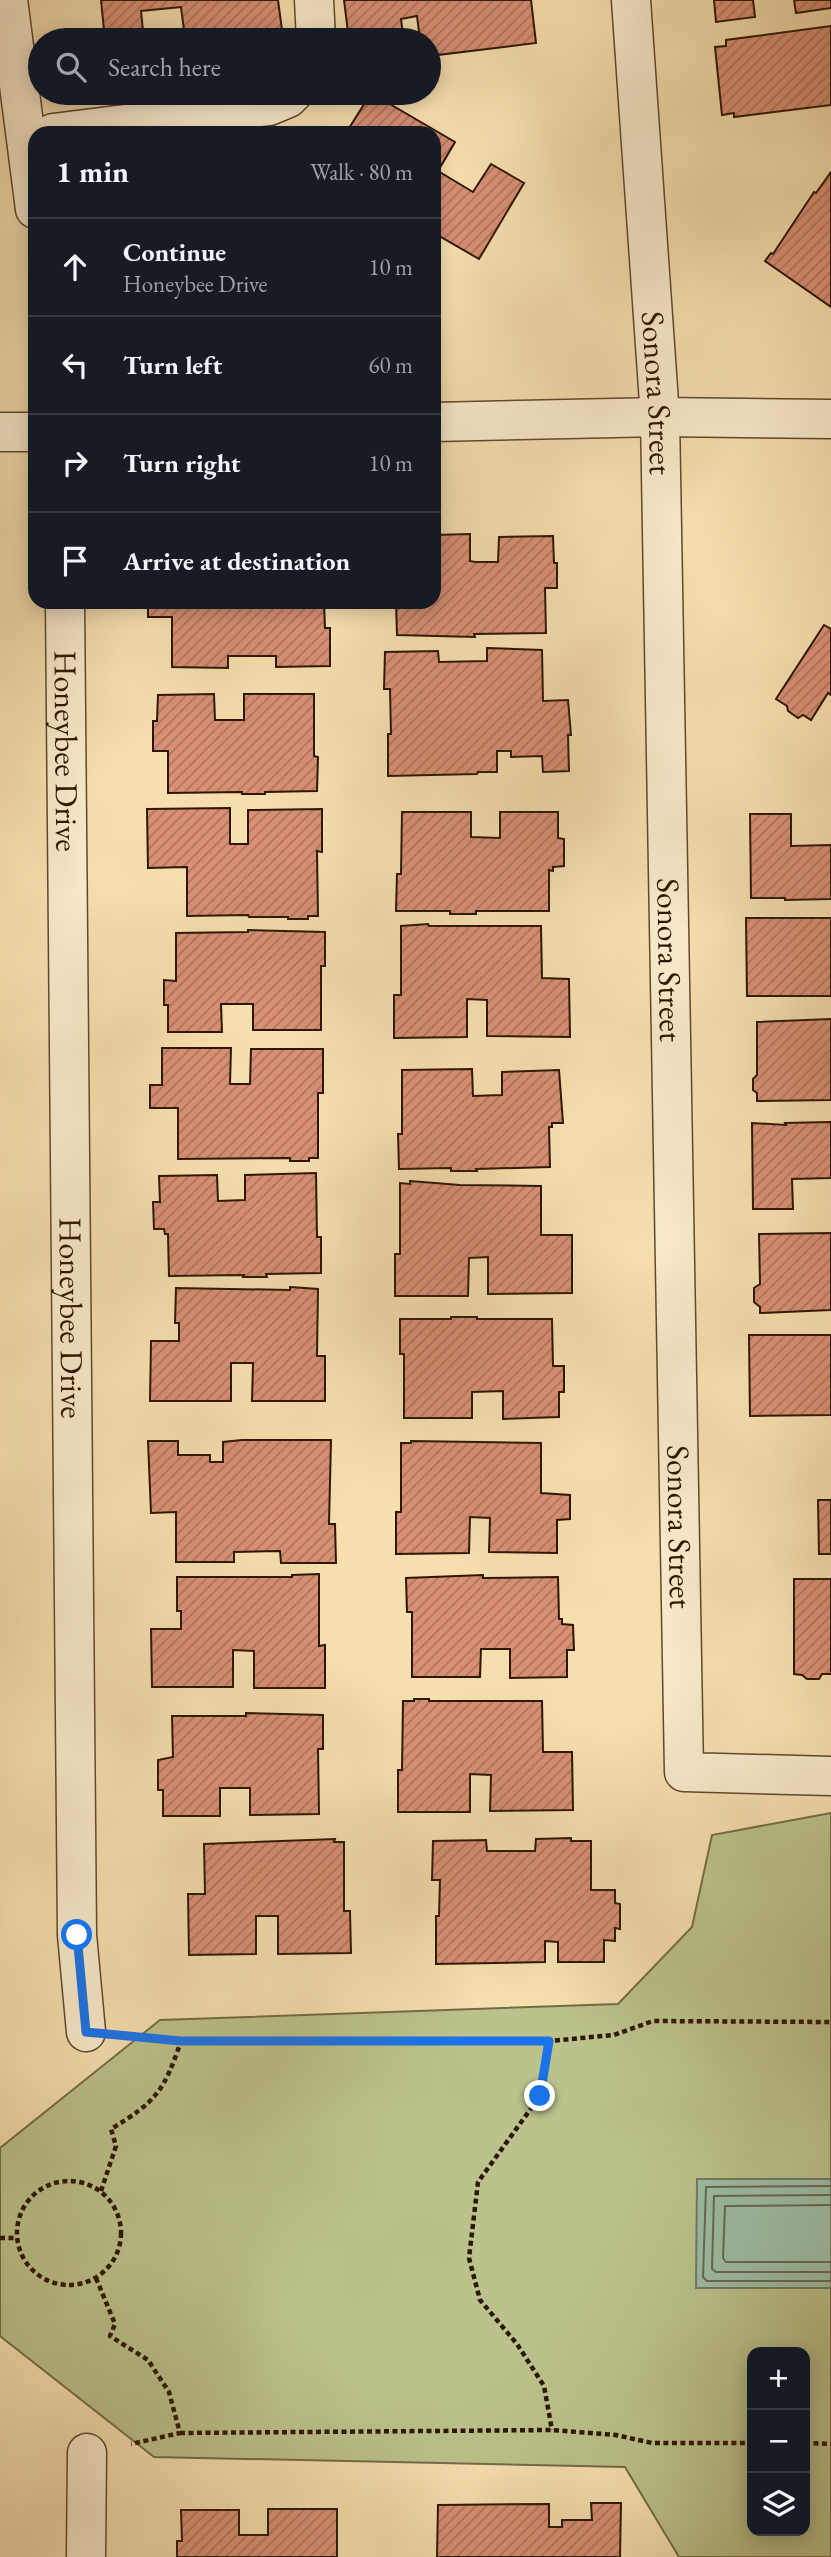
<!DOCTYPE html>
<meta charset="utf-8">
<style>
body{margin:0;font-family:"EB Garamond",serif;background:#20242c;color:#f1f3f6}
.controls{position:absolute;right:21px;bottom:21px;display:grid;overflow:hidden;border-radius:14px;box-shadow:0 4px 18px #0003}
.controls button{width:63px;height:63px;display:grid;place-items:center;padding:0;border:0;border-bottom:2px solid #363941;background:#171b24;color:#f1f3f6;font:35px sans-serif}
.stop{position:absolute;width:21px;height:21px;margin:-16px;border:5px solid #1a73e8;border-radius:50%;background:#fff}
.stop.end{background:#1a73e8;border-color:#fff;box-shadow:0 2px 7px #0008}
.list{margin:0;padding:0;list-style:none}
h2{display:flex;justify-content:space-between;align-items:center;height:91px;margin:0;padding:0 28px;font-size:30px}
h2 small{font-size:23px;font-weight:400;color:#9ea1a6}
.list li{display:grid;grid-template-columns:46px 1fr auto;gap:21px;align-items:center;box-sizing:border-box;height:98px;padding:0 28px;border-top:2px solid #363941}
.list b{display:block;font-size:26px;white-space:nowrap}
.list p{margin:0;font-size:23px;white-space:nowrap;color:#9ea1a6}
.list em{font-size:23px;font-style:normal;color:#9ea1a6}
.icon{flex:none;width:38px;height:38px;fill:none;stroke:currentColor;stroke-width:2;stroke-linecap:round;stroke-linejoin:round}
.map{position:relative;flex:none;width:831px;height:2557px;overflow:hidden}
.search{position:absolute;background:#171b24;box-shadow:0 4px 18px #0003;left:28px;top:28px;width:413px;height:77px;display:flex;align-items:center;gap:18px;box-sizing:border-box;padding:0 24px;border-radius:38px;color:#9ea1a6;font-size:26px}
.panel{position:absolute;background:#171b24;box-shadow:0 4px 18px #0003;left:28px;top:126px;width:413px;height:483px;border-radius:21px}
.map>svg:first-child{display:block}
.green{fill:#bbc28b;stroke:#746c46;stroke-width:2;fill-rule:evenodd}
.water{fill:#9ebda5;stroke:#717b63;stroke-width:2}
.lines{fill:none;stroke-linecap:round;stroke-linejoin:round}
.shore{stroke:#666a52;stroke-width:2}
.building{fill:url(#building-hatch);stroke:#2d1700;stroke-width:2}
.street-casing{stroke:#5f492c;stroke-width:41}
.path{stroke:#2d1700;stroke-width:4.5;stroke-dasharray:5 3.5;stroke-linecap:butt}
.street{stroke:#f9eacb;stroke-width:38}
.route{stroke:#1a73e8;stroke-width:9}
.labels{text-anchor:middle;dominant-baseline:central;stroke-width:5;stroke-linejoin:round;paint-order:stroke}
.street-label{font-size:32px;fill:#2d1700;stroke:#f9eacb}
</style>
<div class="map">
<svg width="831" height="2557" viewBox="0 0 831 2557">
<defs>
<pattern id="building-hatch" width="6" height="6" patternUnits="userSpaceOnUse" patternTransform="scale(1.75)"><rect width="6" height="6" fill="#d99075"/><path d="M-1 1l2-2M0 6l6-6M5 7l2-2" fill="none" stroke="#b0755e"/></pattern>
</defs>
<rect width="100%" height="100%" fill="#f6dfaf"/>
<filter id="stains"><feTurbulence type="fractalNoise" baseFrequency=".00286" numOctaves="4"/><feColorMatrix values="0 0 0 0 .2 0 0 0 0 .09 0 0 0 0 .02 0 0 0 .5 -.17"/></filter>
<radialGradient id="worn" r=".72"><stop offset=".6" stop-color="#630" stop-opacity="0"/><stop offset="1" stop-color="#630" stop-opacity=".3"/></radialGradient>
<path class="green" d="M 831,1813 L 831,2557 L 679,2557 L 625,2467 L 154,2457 L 0,2336 L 0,2148 L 160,2020 L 618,2004 L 692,1927 L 712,1835 ZM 752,2352 L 805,2352 L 805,2531 L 752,2531 Z"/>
<path class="water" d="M 697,2179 L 831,2179 L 831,2288 L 696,2288 Z"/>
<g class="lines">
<g class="shore">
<path d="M 831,2186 L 706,2187 L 703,2277 L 707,2281 L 831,2281"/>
<path d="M 831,2195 L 714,2196 L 712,2269 L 716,2272 L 831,2272"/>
<path d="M 831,2205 L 725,2206 L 723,2258 L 726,2262 L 831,2262"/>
</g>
</g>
<g class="building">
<path d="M 101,0 L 278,0 L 282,30 L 185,38 L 181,7 L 141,11 L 144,40 L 105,40 Z"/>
<path d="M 344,0 L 531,0 L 536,43 L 429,56 L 429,40 L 420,40 L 417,16 L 401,19 L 403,35 L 349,40 Z"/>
<path d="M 714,0 L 753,0 L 755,17 L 716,22 Z"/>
<path d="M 794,0 L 831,0 L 831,8 L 796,13 Z"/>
<path d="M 831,26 L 831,105 L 734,117 L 734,113 L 722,115 L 715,47 L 726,46 L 726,40 Z"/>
<path d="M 371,93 L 455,142 L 438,171 L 473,192 L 491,164 L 524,183 L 479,259 L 434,233 L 434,133 L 346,133 Z"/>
<path d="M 831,172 L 831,307 L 765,261 L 771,253 L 773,254 L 814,192 L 816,193 Z"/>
<path d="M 470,534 L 470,561 L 475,562 L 498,562 L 499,537 L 553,536 L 554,563 L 557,563 L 557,588 L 545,588 L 546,633 L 474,634 L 475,637 L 397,635 L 396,602 L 434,602 L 434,535 Z"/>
<path d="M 148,602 L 324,602 L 325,628 L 330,628 L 330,666 L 276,667 L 276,656 L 228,656 L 228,668 L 172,667 L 172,617 L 148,617 Z"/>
<path d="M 824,625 L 831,629 L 831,695 L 828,693 L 811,720 L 803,715 L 798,718 L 788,711 L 787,706 L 776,699 Z"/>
<path d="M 487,648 L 542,650 L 543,701 L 568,700 L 571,735 L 568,735 L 569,771 L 543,772 L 542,756 L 511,757 L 511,751 L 497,751 L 497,772 L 478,772 L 477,774 L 388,776 L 388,734 L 391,734 L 390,689 L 384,689 L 385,652 L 438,651 L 439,662 L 487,661 Z"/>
<path d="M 214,694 L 215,720 L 244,720 L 244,694 L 314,694 L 314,756 L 318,757 L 317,791 L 265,792 L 265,794 L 242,794 L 242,792 L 168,793 L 168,751 L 153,751 L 153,721 L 157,721 L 158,695 Z"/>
<path d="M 230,808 L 230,844 L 248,844 L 248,810 L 322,809 L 322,852 L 317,851 L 318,916 L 308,916 L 308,919 L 288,919 L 288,917 L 249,917 L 248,915 L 187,916 L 187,867 L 148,868 L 147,809 Z"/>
<path d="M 402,812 L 471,812 L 471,837 L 500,838 L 500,812 L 558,812 L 558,838 L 564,839 L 564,866 L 553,867 L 553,871 L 549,870 L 549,911 L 476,911 L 476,914 L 450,914 L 450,911 L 396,911 L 397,874 L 401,874 Z"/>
<path d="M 750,814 L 791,814 L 791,846 L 831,845 L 831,899 L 785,900 L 785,898 L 751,898 Z"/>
<path d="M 746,918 L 831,918 L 831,996 L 747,996 Z"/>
<path d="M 428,924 L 429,926 L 541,926 L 542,978 L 569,979 L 570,1037 L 487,1036 L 487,1000 L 467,999 L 467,1037 L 394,1038 L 394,995 L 401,995 L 401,926 Z"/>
<path d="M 248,930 L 325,932 L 325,966 L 321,966 L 321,1030 L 253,1030 L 253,1004 L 221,1004 L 222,1032 L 168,1032 L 168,1005 L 164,1005 L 164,980 L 176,981 L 176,933 L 248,932 Z"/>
<path d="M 831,1019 L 831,1100 L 757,1101 L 757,1093 L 753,1090 L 753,1079 L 757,1075 L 757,1022 Z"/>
<path d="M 162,1048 L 231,1048 L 230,1084 L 250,1084 L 251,1049 L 323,1049 L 323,1093 L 318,1093 L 318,1158 L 309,1158 L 309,1161 L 290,1161 L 290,1158 L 178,1159 L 178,1108 L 150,1108 L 150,1085 L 162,1085 Z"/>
<path d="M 472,1069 L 473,1096 L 502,1095 L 502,1072 L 559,1070 L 563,1123 L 552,1123 L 552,1127 L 549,1127 L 550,1167 L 476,1169 L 477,1171 L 451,1171 L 451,1168 L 399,1169 L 398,1134 L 402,1134 L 402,1070 Z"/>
<path d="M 831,1122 L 831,1178 L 792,1179 L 793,1209 L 753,1209 L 752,1123 L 786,1125 L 785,1123 Z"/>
<path d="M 316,1173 L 317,1237 L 321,1237 L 321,1273 L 266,1274 L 267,1277 L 243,1277 L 244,1275 L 169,1276 L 168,1234 L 165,1234 L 164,1229 L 154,1229 L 153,1202 L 160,1202 L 159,1176 L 217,1175 L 218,1201 L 245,1200 L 245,1175 Z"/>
<path d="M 410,1181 L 460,1185 L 541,1186 L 541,1235 L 572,1235 L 572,1293 L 488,1294 L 488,1257 L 469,1258 L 468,1296 L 395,1296 L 395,1254 L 400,1254 L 400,1183 L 410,1184 Z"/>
<path d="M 831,1233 L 831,1310 L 760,1313 L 760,1307 L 754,1302 L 754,1288 L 760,1284 L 759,1234 Z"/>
<path d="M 290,1287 L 318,1289 L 317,1356 L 325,1356 L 325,1401 L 252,1401 L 253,1363 L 231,1363 L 231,1401 L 150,1401 L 151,1341 L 179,1341 L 179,1323 L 175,1323 L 176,1288 L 290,1290 Z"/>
<path d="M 451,1317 L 477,1317 L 477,1319 L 552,1319 L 553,1366 L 564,1366 L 564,1392 L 559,1392 L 559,1417 L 503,1419 L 503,1391 L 472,1392 L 472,1418 L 404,1418 L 404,1354 L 400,1354 L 400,1319 L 451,1319 Z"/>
<path d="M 749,1335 L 831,1335 L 831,1415 L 750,1416 Z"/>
<path d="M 242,1440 L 331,1440 L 329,1524 L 335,1524 L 336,1563 L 281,1563 L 280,1551 L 234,1552 L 234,1562 L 176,1562 L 176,1512 L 151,1513 L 148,1441 L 178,1441 L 178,1455 L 210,1455 L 210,1462 L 223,1462 L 223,1442 Z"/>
<path d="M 411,1441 L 541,1443 L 541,1493 L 570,1495 L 570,1519 L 557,1520 L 557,1553 L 489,1552 L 490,1518 L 470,1517 L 469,1553 L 396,1554 L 396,1512 L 401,1512 L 401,1443 L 411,1443 Z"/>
<path d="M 818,1500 L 831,1500 L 831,1554 L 819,1554 Z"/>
<path d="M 319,1574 L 319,1646 L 325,1645 L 325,1688 L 254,1688 L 254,1651 L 233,1650 L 233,1687 L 152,1687 L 151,1629 L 181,1629 L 181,1611 L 177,1611 L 177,1577 L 292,1577 L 292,1575 Z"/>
<path d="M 483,1575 L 483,1578 L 558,1577 L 559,1619 L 562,1619 L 562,1624 L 573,1625 L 574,1650 L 567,1650 L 567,1677 L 510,1678 L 510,1649 L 481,1649 L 480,1677 L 412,1677 L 412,1612 L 407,1612 L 406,1578 Z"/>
<path d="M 794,1579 L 831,1579 L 831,1674 L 822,1674 L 819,1679 L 807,1679 L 802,1675 L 794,1674 Z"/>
<path d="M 414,1699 L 429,1699 L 429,1701 L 542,1701 L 543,1752 L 572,1752 L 573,1810 L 490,1811 L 491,1775 L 470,1774 L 470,1812 L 398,1812 L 398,1770 L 402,1770 L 403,1701 L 414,1701 Z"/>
<path d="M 246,1713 L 323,1715 L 323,1749 L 318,1749 L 319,1814 L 250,1815 L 250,1788 L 220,1788 L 220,1816 L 163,1816 L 163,1790 L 158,1790 L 158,1760 L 173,1757 L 172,1716 L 246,1716 Z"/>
<path d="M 571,1838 L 571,1841 L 591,1841 L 591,1890 L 615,1890 L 615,1903 L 620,1904 L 620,1929 L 615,1928 L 615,1941 L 604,1940 L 604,1962 L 558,1962 L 558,1942 L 545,1941 L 545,1962 L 436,1964 L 436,1916 L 439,1916 L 440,1880 L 432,1880 L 433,1841 L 486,1840 L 487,1851 L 535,1851 L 536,1839 Z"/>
<path d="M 335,1839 L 334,1842 L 344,1842 L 344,1911 L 350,1911 L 351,1953 L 278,1954 L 278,1916 L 256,1916 L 256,1954 L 189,1955 L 188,1894 L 205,1894 L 204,1844 Z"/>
<path d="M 591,2503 L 621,2503 L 620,2557 L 437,2557 L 438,2505 L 549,2504 L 549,2527 L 562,2527 L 562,2520 L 592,2520 Z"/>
<path d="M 268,2509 L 337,2509 L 337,2557 L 177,2557 L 177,2541 L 182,2541 L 181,2510 L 239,2510 L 239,2535 L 268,2535 Z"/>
</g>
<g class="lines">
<g class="street-casing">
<g id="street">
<path d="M 8,0 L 35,209"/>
<path d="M 314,0 L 316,40"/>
<path id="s1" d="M 631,0 L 660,417 L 684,1772 L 831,1776"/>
<path d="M 53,133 L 269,106 L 288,98 L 293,93"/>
<path d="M 434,422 L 660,417 L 831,419"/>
<path d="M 0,432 L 35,432"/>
<path id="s2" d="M 65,602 L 77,1935 L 86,2032"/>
<path d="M 86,2557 L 87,2453"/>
</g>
</g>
<g class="path">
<path d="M 181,2041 L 549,2041 L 614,2035 L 653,2021 L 831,2022"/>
<path d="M 549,2041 L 540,2096 L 478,2182 L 469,2258 L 480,2300 L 517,2344 L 544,2386 L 552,2430"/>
<circle cx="69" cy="2233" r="52"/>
<path d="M 101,2191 L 116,2146 L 111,2129 C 157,2101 164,2091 181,2041 L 129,2036"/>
<path d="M 0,2238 L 17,2238"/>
<path d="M 96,2278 L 115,2324 L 110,2336 L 148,2360 L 169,2392 L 180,2433 L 131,2444"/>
<path d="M 180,2433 L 552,2430 L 616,2435 L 652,2443 L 752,2443"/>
<path d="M 805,2443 L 831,2444"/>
</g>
<use href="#street" class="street"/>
</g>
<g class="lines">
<path class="route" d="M 77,1935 L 86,2032 L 181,2041 L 549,2041 L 540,2096"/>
</g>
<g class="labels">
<g class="street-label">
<text stroke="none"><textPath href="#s1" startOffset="394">Sonora Street</textPath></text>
<text stroke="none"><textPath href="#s2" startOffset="149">Honeybee Drive</textPath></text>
<text stroke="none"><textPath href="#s1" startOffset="961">Sonora Street</textPath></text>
<text stroke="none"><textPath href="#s2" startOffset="716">Honeybee Drive</textPath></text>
<text stroke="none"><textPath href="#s1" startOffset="1528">Sonora Street</textPath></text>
</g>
</g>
<rect width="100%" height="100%" filter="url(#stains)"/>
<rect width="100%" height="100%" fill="url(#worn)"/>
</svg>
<div class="controls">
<button>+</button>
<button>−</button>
<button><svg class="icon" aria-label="layers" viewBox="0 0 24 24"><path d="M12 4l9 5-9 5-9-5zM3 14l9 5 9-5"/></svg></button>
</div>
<div class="stop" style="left:77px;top:1935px"></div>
<div class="stop end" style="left:540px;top:2096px"></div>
<div class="search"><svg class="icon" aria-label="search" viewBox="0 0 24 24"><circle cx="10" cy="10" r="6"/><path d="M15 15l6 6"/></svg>Search here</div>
<section class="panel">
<h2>1 min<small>Walk · 80 m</small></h2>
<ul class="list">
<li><svg class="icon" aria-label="ahead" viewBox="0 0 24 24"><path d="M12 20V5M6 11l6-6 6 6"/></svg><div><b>Continue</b><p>Honeybee Drive</p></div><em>10 m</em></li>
<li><svg class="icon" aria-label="left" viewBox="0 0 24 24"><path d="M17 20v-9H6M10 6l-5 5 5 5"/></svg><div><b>Turn left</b></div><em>60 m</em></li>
<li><svg class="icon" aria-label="right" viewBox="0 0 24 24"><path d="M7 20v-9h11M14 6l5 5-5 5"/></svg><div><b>Turn right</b></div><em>10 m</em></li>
<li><svg class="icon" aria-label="arrive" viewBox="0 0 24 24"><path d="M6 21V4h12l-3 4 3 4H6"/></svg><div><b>Arrive at destination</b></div></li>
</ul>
</section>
</div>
